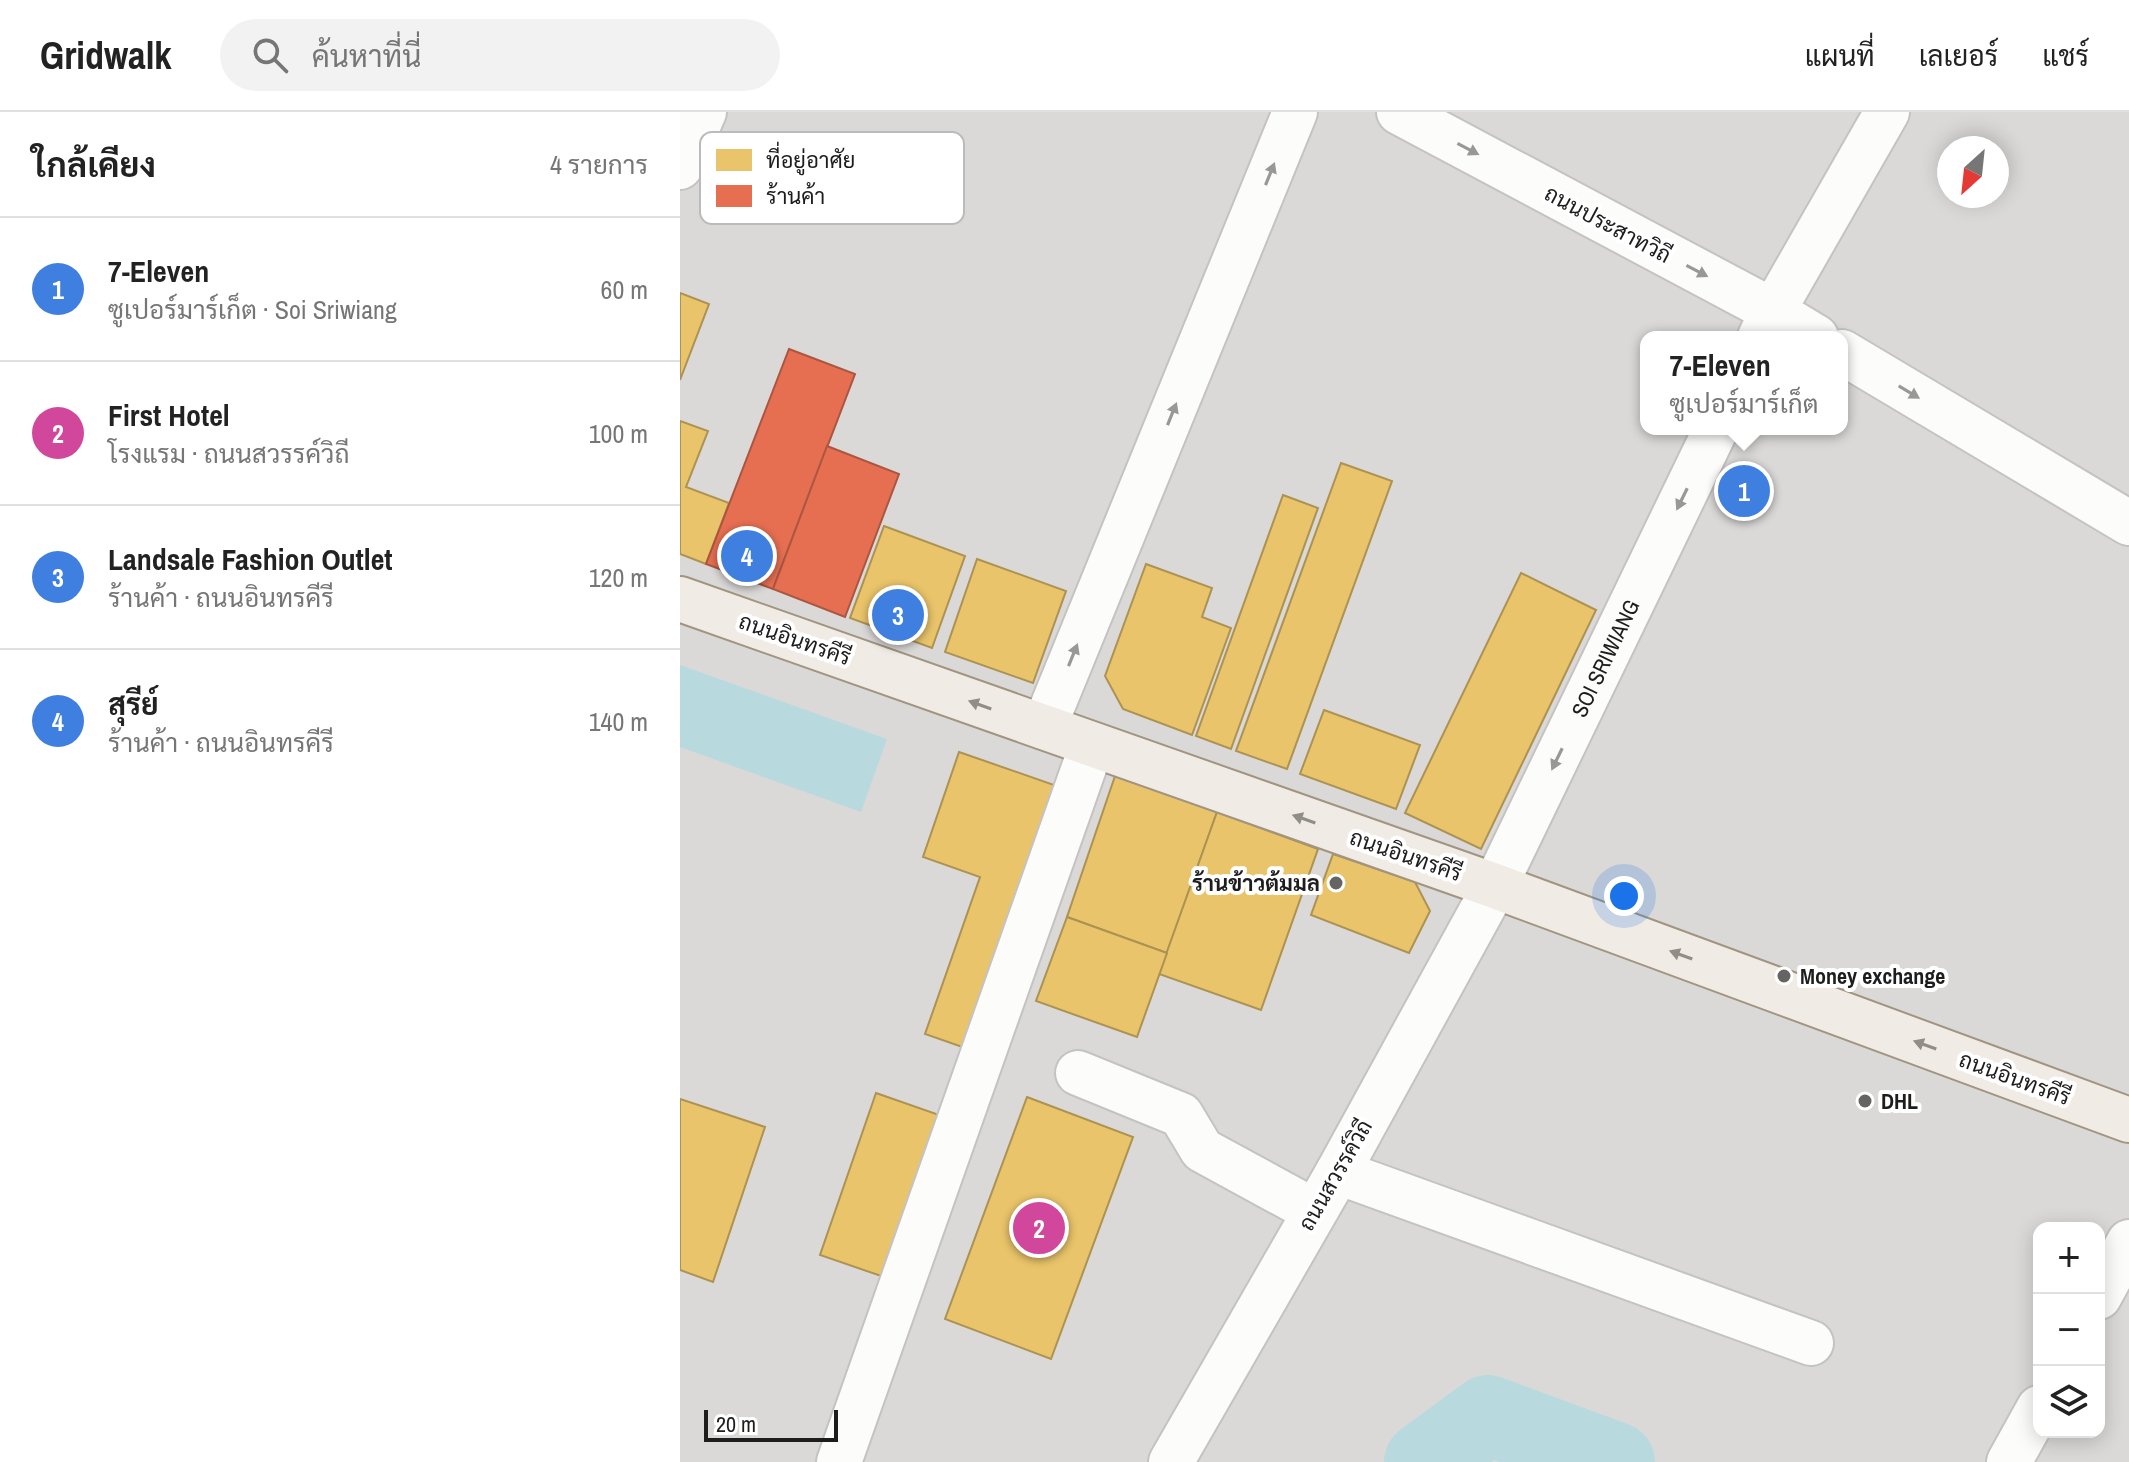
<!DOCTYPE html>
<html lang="th">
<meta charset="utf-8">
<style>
body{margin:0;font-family:"Archivo Narrow",Sarabun,sans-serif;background:#f2f2f2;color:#222}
.controls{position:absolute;right:24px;bottom:24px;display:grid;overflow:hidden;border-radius:16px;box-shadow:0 4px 20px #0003}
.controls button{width:72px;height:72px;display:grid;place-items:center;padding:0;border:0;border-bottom:2px solid #e0e0e0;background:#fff;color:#222;font:40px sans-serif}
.compass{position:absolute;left:1257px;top:24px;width:72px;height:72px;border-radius:50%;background:#fff;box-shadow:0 4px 20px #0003;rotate:207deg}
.scale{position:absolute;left:24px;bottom:20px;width:134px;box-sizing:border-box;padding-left:8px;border:4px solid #1d1d1d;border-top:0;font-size:22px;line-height:28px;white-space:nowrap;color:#1d1d1d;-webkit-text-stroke:6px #fff;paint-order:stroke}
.you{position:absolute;left:944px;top:784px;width:28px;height:28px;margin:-20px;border:6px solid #fff;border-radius:50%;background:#1a73e8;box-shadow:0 0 0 12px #1a73e833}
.badge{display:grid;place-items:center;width:52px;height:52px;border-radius:50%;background:#2563eb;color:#fff;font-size:26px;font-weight:700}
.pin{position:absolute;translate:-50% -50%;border:4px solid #fff;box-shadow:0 2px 8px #0006}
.popup{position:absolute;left:960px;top:219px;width:208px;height:104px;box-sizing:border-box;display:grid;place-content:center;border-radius:16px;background:#fff;filter:drop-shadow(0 2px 6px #0005);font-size:26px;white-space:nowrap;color:#767676}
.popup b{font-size:30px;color:#222}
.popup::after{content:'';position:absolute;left:50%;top:100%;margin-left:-16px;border:16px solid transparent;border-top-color:#fff}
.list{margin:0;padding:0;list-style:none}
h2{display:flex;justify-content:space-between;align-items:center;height:104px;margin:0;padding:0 32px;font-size:34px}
h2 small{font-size:26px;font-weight:400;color:#767676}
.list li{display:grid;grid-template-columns:52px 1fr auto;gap:24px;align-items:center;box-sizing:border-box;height:144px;padding:0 32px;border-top:2px solid #e0e0e0}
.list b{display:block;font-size:30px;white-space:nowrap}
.list p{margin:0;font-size:26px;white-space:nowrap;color:#767676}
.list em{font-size:26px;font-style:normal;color:#767676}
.icon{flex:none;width:44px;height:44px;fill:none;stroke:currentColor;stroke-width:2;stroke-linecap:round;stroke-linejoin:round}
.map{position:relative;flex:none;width:1449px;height:1350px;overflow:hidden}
header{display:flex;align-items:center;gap:48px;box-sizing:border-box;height:112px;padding:0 40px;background:#fff;border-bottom:2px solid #e0e0e0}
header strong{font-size:38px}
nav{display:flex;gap:44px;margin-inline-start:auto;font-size:28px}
.search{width:560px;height:72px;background:#f2f2f2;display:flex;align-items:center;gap:20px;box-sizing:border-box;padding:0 28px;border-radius:44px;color:#767676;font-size:30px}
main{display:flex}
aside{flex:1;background:#fff}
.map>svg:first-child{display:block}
.residential{fill:#dad9d7;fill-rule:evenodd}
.water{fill:#b8dadf}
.homes{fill:#e9c46a;stroke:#ac9253;stroke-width:2}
.shops{fill:#e76f51;stroke:#aa5641;stroke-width:2}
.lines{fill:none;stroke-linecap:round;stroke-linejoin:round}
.river{stroke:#b8dadf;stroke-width:80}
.minor-casing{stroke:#c4c3c2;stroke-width:48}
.major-casing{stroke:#a19582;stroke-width:48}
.minor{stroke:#fcfcfb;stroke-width:44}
.major{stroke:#f0ebe4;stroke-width:44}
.oneway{fill:#989897}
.oneway2{fill:#918e8a}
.poi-dot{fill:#656463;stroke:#fff;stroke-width:3}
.labels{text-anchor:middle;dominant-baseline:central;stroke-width:8;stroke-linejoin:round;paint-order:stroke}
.street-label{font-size:22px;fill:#1d1d1d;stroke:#fff}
.poi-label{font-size:22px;font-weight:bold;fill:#1d1d1d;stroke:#fff;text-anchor:start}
.key{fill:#fff;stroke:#bbb;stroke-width:2}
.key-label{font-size:22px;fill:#1d1d1d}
</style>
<header>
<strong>Gridwalk</strong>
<div class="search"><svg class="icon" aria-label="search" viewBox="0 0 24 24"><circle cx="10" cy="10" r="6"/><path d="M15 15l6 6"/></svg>ค้นหาที่นี่</div>
<nav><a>แผนที่</a><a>เลเยอร์</a><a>แชร์</a></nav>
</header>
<main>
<aside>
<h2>ใกล้เคียง<small>4 รายการ</small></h2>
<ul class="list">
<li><span class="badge" style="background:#3f7fe0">1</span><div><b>7-Eleven</b><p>ซูเปอร์มาร์เก็ต · Soi Sriwiang</p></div><em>60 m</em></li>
<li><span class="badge" style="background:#d1479c">2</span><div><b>First Hotel</b><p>โรงแรม · ถนนสวรรค์วิถี</p></div><em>100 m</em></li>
<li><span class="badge" style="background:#3f7fe0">3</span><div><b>Landsale Fashion Outlet</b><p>ร้านค้า · ถนนอินทรคีรี</p></div><em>120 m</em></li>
<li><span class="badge" style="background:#3f7fe0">4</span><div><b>สุรีย์</b><p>ร้านค้า · ถนนอินทรคีรี</p></div><em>140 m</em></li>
</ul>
</aside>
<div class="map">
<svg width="1449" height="1350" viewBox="0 0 1449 1350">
<rect width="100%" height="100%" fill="#ebe9e6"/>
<path class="residential" d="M 0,0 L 1449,0 L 1449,1350 L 0,1350 ZM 1269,36 L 1317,36 L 1317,84 L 1269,84 ZM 966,225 L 1162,225 L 1162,317 L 966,317 ZM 1359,1116 L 1419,1116 L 1419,1320 L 1359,1320 Z"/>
<path class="water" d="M 0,553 L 207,627 L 181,700 L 0,635 Z"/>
<g class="homes">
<path d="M 0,181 L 29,192 L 0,268 Z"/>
<path d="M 0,309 L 28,319 L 6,375 L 49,391 L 26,452 L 0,442 Z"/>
<path d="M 661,351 L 712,369 L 607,657 L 556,639 Z"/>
<path d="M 603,383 L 638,396 L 551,637 L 516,624 Z"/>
<path d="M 204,414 L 285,444 L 252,536 L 170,506 Z"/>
<path d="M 297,447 L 386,479 L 353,571 L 265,540 Z"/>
<path d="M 466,452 L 532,476 L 522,505 L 551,516 L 512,623 L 443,597 L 425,564 Z"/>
<path d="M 841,461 L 916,498 L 801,737 L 725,701 Z"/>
<path d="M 644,598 L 740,633 L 716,697 L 620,662 Z"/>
<path d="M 279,640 L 377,674 L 288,937 L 245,922 L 300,765 L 243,745 Z"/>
<path d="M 435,664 L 537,700 L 487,841 L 387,805 Z"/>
<path d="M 537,700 L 638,737 L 581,898 L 479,862 Z"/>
<path d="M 653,742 L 735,770 L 750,799 L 729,841 L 631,803 Z"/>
<path d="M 387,805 L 487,841 L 457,925 L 356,889 Z"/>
<path d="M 196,981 L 265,1005 L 210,1167 L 140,1143 Z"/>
<path d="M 347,985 L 453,1025 L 371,1247 L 265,1207 Z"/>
<path d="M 0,987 L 85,1015 L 33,1170 L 0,1158 Z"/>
</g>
<g class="shops">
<path d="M 109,237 L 175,262 L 93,477 L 26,452 Z"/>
<path d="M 147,334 L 219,362 L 165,505 L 93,477 Z"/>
</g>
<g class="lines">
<path class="river" d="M 744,1350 L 808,1303 L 935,1350"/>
<g class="minor-casing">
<g id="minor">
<path d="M 719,0 L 1093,199 L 1136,225"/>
<path d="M 0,55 L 24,0"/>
<path d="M 1080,225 L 1093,199 L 1207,0"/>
<path d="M 1162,240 L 1449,411"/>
<path d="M 364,615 L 615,0"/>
<path d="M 398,961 L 501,1003 L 522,1038 L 634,1099"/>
<path d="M 658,1060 L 1131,1231"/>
<path d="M 1419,1185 L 1449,1130"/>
<path d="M 159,1350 L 412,633"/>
<path id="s1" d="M 491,1350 L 658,1060 L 815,774 L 1036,317"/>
<path d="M 1329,1350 L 1359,1296"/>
</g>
</g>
<g class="major-casing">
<path id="major" d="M 0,487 L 815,774 L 1449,1008"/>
</g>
<use href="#minor" class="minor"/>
<use href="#major" class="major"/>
</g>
<defs><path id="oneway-solid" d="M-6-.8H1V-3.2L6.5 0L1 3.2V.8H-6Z" transform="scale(2)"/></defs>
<g class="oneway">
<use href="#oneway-solid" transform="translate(788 37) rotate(28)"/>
<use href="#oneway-solid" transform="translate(590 62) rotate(-68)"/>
<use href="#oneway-solid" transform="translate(1017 159) rotate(28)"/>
<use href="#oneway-solid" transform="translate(1229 280) rotate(31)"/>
<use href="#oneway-solid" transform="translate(492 302) rotate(-68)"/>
<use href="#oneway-solid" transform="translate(1002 387) rotate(116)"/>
<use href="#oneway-solid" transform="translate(393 543) rotate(-68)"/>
<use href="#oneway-solid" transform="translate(877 647) rotate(116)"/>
</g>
<g class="oneway2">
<use href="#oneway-solid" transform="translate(300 593) rotate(-160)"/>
<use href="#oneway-solid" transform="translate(624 707) rotate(-161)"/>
<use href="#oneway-solid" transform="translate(1001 843) rotate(-160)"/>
<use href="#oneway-solid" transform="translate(1245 933) rotate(-160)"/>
</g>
<g class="poi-dot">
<circle cx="656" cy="771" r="8"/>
<circle cx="1104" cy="864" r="8"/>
<circle cx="1185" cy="989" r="8"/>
</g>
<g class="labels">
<g class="street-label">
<text transform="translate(928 112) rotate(28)">ถนนประสาทวิถี</text>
<text transform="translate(115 527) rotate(19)">ถนนอินทรคีรี</text>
<text stroke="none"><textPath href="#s1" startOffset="914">SOI SRIWIANG</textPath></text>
<text transform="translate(726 743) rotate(19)">ถนนอินทรคีรี</text>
<text transform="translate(1335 966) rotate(20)">ถนนอินทรคีรี</text>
<text transform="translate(655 1063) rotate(-60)">ถนนสวรรค์วิถี</text>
</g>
<g class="poi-label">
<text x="640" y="771" text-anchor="end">ร้านข้าวต้มมล</text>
<text x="1120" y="864">Money exchange</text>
<text x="1201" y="989">DHL</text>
</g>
</g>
<rect x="20" y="20" width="264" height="92" rx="12" class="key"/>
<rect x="36" y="37" width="36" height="22" fill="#e9c46a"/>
<rect x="36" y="73" width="36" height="22" fill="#e76f51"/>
<g class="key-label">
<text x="86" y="56">ที่อยู่อาศัย</text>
<text x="86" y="92">ร้านค้า</text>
</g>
</svg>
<div class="controls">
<button>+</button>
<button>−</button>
<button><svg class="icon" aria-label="layers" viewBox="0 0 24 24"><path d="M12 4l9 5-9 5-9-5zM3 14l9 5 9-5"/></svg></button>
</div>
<svg class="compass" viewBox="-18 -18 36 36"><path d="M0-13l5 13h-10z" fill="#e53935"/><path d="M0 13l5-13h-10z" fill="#767676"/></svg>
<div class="scale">20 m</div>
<div class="you"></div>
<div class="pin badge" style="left:1064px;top:379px;background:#3f7fe0">1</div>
<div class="popup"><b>7-Eleven</b>ซูเปอร์มาร์เก็ต</div>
<div class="pin badge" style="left:359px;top:1116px;background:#d1479c">2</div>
<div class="pin badge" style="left:218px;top:503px;background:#3f7fe0">3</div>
<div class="pin badge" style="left:67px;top:444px;background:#3f7fe0">4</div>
</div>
</main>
